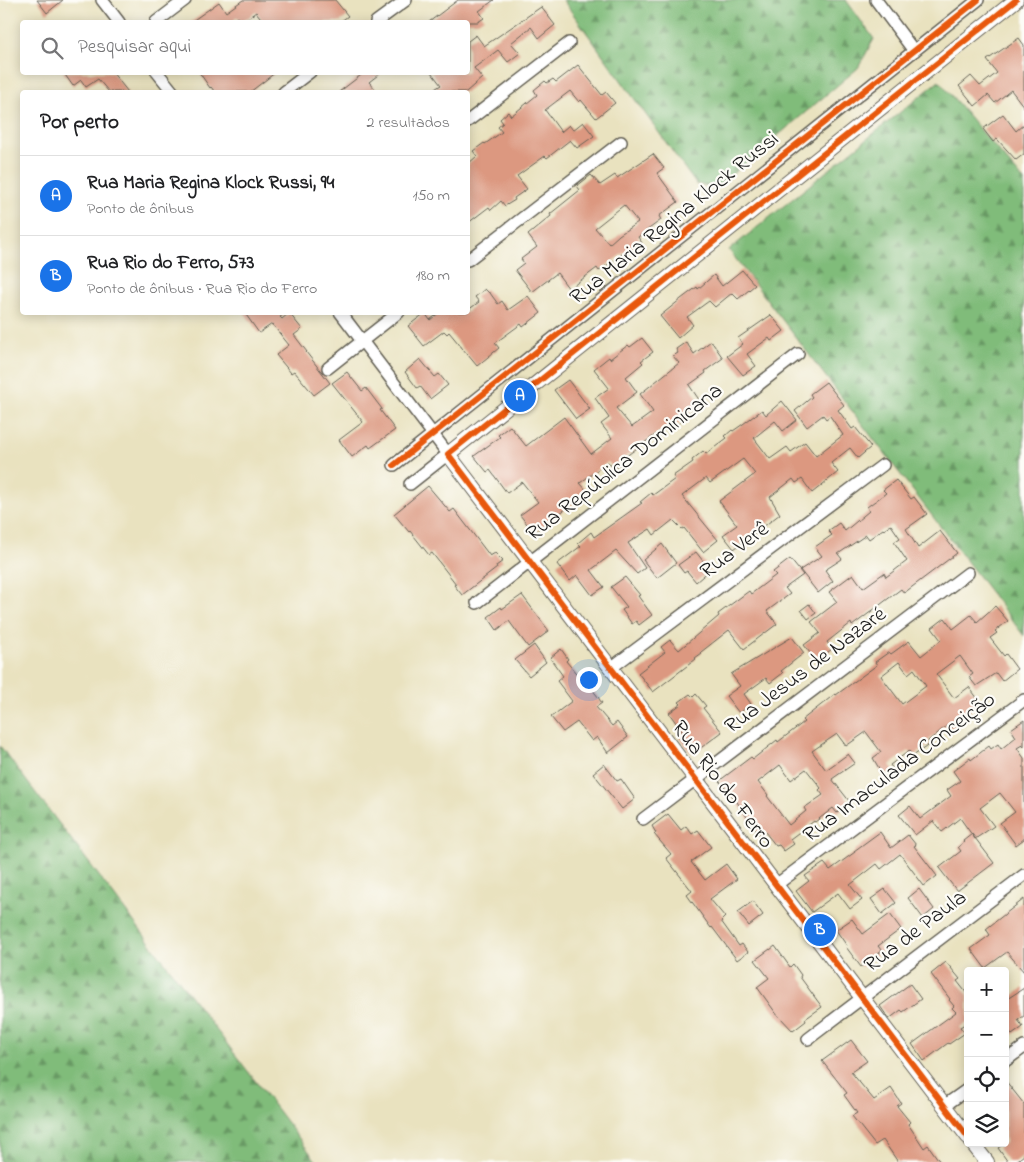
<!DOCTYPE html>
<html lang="pt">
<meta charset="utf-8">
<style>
body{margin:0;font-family:"Indie Flower",sans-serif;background:#f2f2f2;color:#202124}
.controls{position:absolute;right:15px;bottom:15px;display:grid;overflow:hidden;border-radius:5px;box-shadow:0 2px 12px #0003}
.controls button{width:45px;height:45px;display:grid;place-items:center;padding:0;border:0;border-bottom:1px solid #e0e0e0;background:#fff;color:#202124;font:25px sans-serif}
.you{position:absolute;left:588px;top:679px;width:18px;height:18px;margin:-12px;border:4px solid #fff;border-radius:50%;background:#1a73e8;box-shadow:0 0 0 8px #1a73e833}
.badge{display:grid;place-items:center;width:32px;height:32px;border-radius:50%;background:#1a73e8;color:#fff;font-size:16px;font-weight:700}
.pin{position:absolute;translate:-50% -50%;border:2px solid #fff;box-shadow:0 1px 5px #0006}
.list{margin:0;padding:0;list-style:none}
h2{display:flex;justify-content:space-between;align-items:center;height:65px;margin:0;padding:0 20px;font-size:21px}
h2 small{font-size:16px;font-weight:400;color:#757577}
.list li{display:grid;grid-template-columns:32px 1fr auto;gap:15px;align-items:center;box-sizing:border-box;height:80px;padding:0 20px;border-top:1px solid #e0e0e0}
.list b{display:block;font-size:19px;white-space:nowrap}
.list p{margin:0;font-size:16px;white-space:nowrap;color:#757577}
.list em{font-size:16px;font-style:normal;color:#757577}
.icon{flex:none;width:28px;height:28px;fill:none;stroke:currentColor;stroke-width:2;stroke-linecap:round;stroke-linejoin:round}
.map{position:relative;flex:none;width:1024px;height:1162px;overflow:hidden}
.search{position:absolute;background:#fff;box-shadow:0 2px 12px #0003;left:20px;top:20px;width:450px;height:55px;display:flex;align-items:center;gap:12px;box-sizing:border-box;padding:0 18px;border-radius:5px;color:#757577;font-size:19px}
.panel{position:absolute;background:#fff;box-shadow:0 2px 12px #0003;left:20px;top:90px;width:450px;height:225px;border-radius:5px}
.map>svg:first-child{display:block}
.forest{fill:url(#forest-firs);stroke:#4e6c4b}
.building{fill:#dc9880;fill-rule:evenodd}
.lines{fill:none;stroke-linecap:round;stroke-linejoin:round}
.minor-casing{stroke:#646155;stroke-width:14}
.tertiary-casing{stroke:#646155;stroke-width:16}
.minor{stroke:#fff;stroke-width:11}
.tertiary{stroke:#fff;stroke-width:14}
.cycleway-casing{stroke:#fdfcf7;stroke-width:9}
.cycleway{stroke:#e8590c;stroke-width:6}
.labels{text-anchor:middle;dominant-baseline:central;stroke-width:4.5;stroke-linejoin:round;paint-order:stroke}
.street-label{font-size:22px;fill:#1c1c1c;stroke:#fdfcf7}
</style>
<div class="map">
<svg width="1024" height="1162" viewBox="0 0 1024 1162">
<defs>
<pattern id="forest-firs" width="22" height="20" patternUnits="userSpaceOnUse" patternTransform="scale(1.25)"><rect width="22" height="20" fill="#80bc7a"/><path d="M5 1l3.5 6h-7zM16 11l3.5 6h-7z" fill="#689863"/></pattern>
</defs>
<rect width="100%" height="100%" fill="#fdfcf7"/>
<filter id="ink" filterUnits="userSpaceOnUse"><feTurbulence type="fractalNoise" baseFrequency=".02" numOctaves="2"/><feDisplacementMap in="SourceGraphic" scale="10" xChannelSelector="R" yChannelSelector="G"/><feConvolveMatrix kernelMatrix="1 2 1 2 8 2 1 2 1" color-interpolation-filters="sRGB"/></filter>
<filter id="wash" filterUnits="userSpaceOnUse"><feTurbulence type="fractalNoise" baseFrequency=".0096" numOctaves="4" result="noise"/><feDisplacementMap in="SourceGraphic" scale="20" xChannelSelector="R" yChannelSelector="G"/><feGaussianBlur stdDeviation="1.12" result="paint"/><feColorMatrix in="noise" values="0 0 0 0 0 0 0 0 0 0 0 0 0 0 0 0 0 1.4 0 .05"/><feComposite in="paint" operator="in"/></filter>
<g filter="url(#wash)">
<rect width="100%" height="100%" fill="#e9e2bf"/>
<g class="forest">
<path d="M 563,0 L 846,0 L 874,39 L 858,68 L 717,187 L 696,184 Z"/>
<path d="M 939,81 L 1024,181 L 1024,636 L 729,250 Z"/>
<path d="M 0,746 L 317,1162 L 0,1162 Z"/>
</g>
<g id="blocks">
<g class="building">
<path d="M 37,0 L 63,0 L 47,13 Z"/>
<path d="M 243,0 L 335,0 L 348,16 L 340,22 L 264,22 L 256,12 L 242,22 L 237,17 L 233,21 L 234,22 L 191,22 L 219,2 L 226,12 Z"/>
<path d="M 458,0 L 494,0 L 479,11 L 484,18 L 478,22 L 429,22 Z"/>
<path d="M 541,7 L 555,25 L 539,38 L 531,27 L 511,43 L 520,53 L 508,62 L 498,50 L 474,68 L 482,78 L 466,92 L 430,92 L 441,85 L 431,72 L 468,72 L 468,41 L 476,35 L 484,46 Z"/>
<path d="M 1019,38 L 1024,45 L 1024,107 L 1011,90 L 995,103 L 988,95 L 975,106 L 959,86 L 971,76 L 980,86 L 997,73 L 987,60 Z"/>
<path d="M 578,65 L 602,95 L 606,92 L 615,103 L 596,118 L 581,100 L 579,102 L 570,91 L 545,110 L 561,132 L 569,125 L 573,130 L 583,122 L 594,136 L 577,148 L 570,140 L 547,158 L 545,156 L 517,176 L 527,189 L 514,198 L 515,200 L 505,206 L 501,201 L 491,210 L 489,207 L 468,223 L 468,164 L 477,156 L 473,151 L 484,143 L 485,144 L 502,132 L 498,127 L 503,123 L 500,119 L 508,112 L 511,116 L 537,95 L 534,90 L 545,81 L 547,83 L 553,79 L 556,82 Z"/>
<path d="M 63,72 L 112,72 L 128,92 L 109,92 L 98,79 L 86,87 L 81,80 L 73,86 Z"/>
<path d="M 199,72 L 276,72 L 250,92 L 215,92 L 211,87 L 210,88 Z"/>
<path d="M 365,72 L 382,72 L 369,82 L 378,92 L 339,92 Z"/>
<path d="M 1003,114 L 1016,131 L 1024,124 L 1024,154 L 1016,160 L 997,139 L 993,142 L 983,129 Z"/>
<path d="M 653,154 L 664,168 L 657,173 L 678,202 L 659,216 L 661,220 L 638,237 L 642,243 L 626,254 L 625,252 L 599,271 L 597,268 L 569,289 L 557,273 L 532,292 L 515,270 L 524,263 L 521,259 L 537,247 L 528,235 L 551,216 L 550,214 L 580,190 L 577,186 L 591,175 L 600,185 L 615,175 L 617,178 ZM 624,205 L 638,222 L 619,235 L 609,244 L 595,228 Z"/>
<path d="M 742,270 L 755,285 L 738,299 L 732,293 L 715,307 L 709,301 L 687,317 L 693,325 L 678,338 L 660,316 L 681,299 L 697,287 L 698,289 L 714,275 L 722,286 Z"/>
<path d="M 485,289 L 489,293 L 490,293 L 498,304 L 502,301 L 508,310 L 528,296 L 541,313 L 523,327 L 521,324 L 495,343 L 499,348 L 477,366 L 449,332 L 447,334 L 444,331 L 424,346 L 408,326 L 425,313 L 430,320 L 440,312 L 468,312 L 468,310 L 479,302 L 475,297 Z"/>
<path d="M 244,312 L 287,312 L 280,317 L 282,319 L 289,313 L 302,329 L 294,335 L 307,352 L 306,352 L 330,383 L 314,395 L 294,371 L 291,373 L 276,355 L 289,345 L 272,324 L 259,333 Z"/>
<path d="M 771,315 L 784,331 L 771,341 L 769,338 L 747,354 L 756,366 L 743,375 L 727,356 L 743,344 L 738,338 Z"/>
<path d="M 642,338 L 653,352 L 641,361 L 643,363 L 626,377 L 637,392 L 616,408 L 632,427 L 653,412 L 640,394 L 679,363 L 673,356 L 678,353 L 676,349 L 686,342 L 694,354 L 711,341 L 723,358 L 705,371 L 706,373 L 689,385 L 702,404 L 682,418 L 684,420 L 668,431 L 665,428 L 644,443 L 625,457 L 627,459 L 614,469 L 608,462 L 580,483 L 588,492 L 534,533 L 520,515 L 538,502 L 522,482 L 507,493 L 490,470 L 487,472 L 474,456 L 500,437 L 498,435 L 510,426 L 526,446 L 564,417 L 591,454 L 612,438 L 601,424 L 609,418 L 595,398 L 609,388 L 594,369 L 609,357 L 610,359 L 628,345 L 630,347 Z"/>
<path d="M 420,359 L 435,377 L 439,374 L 448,385 L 430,399 L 420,386 L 417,388 L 405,372 Z"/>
<path d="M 347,372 L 362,391 L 366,388 L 382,409 L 380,410 L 395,430 L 370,448 L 368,445 L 352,457 L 339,440 L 363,422 L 332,383 Z"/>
<path d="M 568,380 L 590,409 L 576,419 L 554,390 Z"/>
<path d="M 826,382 L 844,405 L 838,410 L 852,429 L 855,427 L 871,447 L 858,458 L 850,448 L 831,463 L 838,472 L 812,493 L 802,479 L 796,483 L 793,479 L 770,497 L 780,514 L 734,549 L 723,535 L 737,525 L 719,501 L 755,474 L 743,459 L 710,483 L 706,478 L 682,496 L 718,540 L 703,552 L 684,528 L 682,529 L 673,520 L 654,535 L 650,529 L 628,543 L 645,568 L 637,574 L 616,551 L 591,570 L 604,587 L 592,595 L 577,575 L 570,581 L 557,564 L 581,546 L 578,543 L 591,532 L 594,537 L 642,503 L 640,502 L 651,493 L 653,495 L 675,479 L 673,476 L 693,462 L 692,460 L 703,451 L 706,454 L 727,438 L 725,436 L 732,430 L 733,431 L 743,424 L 762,410 L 766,415 L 782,401 L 797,420 L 783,431 L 775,421 L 754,438 L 770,459 L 787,447 L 791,452 L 805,442 L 816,456 L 843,435 L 830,416 L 826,419 L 823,415 L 807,427 L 795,411 L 812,397 L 810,394 Z"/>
<path d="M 896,480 L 911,499 L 914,497 L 927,514 L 906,529 L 918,548 L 940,531 L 957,553 L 904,593 L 901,589 L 852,626 L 851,623 L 827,642 L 832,649 L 816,661 L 804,645 L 820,633 L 811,622 L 837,602 L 829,592 L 853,574 L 863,588 L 884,573 L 886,577 L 907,561 L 894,542 L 900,538 L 891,525 L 884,530 L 883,529 L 869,539 L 866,535 L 838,554 L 842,559 L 825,570 L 833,581 L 818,593 L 800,570 L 822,556 L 815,547 L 832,535 L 828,531 L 839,523 L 845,531 L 869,511 L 867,507 L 886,493 L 883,490 Z"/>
<path d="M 428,486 L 450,512 L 454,509 L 490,556 L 495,553 L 503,561 L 496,566 L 497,568 L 462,595 L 454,585 L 456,584 L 432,553 L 429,555 L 410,531 L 409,532 L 394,514 Z"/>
<path d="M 662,544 L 676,563 L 657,578 L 643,560 Z"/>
<path d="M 696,552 L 710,570 L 696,582 L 687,571 L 684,573 L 678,565 Z"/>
<path d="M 790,559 L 803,575 L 785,588 L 790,594 L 767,611 L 777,624 L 744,649 L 729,630 L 701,652 L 702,653 L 695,658 L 696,659 L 653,692 L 638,673 L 665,652 L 661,647 L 670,640 L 679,650 L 719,616 L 718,614 L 749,591 L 751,594 L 776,575 L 773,572 Z"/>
<path d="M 625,577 L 640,595 L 638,596 L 652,615 L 639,625 L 636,621 L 632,624 L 622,610 L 627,607 L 611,587 Z"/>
<path d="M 522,595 L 549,631 L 528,647 L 509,621 L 497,630 L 488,617 L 501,607 L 502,609 Z"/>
<path d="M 809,604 L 816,613 L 808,619 L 801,610 Z"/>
<path d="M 995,606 L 1008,621 L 995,631 L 997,633 L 990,638 L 1004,656 L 1006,654 L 1017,669 L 1002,681 L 996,673 L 976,686 L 969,677 L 973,674 L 960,656 L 936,674 L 954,698 L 969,687 L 981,703 L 965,715 L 967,717 L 950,729 L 948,725 L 928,741 L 930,744 L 913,756 L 909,751 L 890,765 L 894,770 L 884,777 L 873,758 L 881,752 L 866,732 L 846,746 L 837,734 L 812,751 L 826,770 L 848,754 L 855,763 L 832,779 L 850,802 L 837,813 L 833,808 L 815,822 L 814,821 L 790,839 L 794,844 L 784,851 L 779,845 L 776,846 L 765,832 L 760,836 L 735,799 L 719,781 L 751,757 L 753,759 L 777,740 L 778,742 L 804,722 L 802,720 L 835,694 L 836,695 L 877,665 L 875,662 L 889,652 L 891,654 L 909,641 L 921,656 L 941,640 L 932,628 L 945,618 L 953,629 L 971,615 L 977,622 ZM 899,662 L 908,674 L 914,669 L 926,686 L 902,704 L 881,676 ZM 780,765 L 791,780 L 806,769 L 821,788 L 819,790 L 823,795 L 804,808 L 806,811 L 789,825 L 767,796 L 768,795 L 758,782 Z"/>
<path d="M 792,637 L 804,653 L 781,671 L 783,673 L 770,683 L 766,678 L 744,694 L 751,704 L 739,713 L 726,696 L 740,686 L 731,674 Z"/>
<path d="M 534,645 L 546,662 L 529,676 L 515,660 Z"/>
<path d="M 561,649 L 568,659 L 566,661 L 589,689 L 591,688 L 599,698 L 599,699 L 602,703 L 596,707 L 612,726 L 617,722 L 628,737 L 608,753 L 597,737 L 592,741 L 577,722 L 563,732 L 551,717 L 572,701 L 557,681 L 563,676 L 550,658 Z"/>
<path d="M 690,694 L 693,697 L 696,694 L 706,706 L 703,708 L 722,732 L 698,750 L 697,749 L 691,753 L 679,737 L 684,734 L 669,713 L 681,704 L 679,702 Z"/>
<path d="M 1024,720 L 1024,747 L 1022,745 L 1017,748 L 1024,758 L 1024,839 L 1016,845 L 1000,823 L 1015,812 L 1000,793 L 980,808 L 994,826 L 975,839 L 960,818 L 942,832 L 933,821 L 915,835 L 899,815 L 910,806 L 920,819 L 951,796 L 947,790 L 960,781 L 953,771 L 970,758 L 971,760 L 989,746 L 991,749 L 998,744 L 1001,749 L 1016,737 L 1011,729 Z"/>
<path d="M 604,764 L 617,781 L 621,779 L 635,799 L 622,809 L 593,773 Z"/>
<path d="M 668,814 L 681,830 L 686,826 L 692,834 L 698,830 L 711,847 L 691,862 L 705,880 L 726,864 L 737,879 L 710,899 L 725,917 L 721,921 L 739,946 L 742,944 L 748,952 L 737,960 L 712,927 L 711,928 L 687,895 L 692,891 L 666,858 L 671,854 L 654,834 L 656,833 L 652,826 Z"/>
<path d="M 880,832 L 891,848 L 908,835 L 916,845 L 914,846 L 937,876 L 924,886 L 900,854 L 881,869 L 877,864 L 850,885 L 862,900 L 850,909 L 838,893 L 812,912 L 796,891 L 809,881 L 805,876 L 824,863 L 830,870 L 855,852 L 854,851 Z"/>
<path d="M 972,834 L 994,863 L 957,891 L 939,868 L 961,851 L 958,847 L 964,842 L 963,841 Z"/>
<path d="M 885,889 L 896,903 L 882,914 L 871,899 Z"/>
<path d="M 919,889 L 934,909 L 923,918 L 908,898 Z"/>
<path d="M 1024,899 L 1024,972 L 1007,952 L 985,968 L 971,949 L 990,935 L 986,929 Z"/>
<path d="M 753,901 L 763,915 L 749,926 L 738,912 Z"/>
<path d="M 890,914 L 901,929 L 878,946 L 882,951 L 861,967 L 846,947 L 847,946 L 836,930 L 852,919 L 863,934 Z"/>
<path d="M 775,946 L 790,967 L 793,964 L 801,975 L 800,977 L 822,1007 L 805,1019 L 806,1021 L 793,1031 L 779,1016 L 778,1016 L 757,987 L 769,978 L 755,960 L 770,949 L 770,950 Z"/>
<path d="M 946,962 L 960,979 L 957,981 L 968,995 L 968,1022 L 960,1027 L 965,1033 L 949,1044 L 948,1043 L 924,1061 L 912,1044 L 956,1012 L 952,1008 L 954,1006 L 949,1000 L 950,999 L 931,974 Z"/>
<path d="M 910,984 L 921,999 L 903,1012 L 901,1010 L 889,1019 L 880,1006 Z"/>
<path d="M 1024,988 L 1024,1016 L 1018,1020 L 1023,1027 L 1012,1035 L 1005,1027 L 1005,1005 L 1009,1002 L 1007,999 Z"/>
<path d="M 851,1040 L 867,1061 L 851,1072 L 874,1100 L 891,1088 L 901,1103 L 897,1106 L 910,1122 L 908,1124 L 924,1148 L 928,1145 L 940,1162 L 898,1162 L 883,1140 L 875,1145 L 852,1116 L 857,1113 L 844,1095 L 847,1093 L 822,1061 Z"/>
<path d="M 1005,1080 L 1024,1104 L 1024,1155 L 1015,1162 L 1008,1162 L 998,1148 L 1005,1143 Z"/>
</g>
</g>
</g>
<g filter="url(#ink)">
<use href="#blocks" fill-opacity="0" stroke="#646155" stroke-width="1"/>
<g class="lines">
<g class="minor-casing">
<g id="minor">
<path d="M 102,0 L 119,22"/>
<path d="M 876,0 L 914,51"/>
<path d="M 156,22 L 185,0"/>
<path d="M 376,22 L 406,0"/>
<path d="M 157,72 L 173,92"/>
<path d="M 284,92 L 310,72"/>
<path d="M 468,121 L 569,43"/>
<path d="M 468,260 L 621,142"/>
<path d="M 340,312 L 448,454 L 410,484"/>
<path d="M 328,368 L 399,312"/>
<path d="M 394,465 L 978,0"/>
<path d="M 477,603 L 798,354"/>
<path d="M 611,668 L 883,465"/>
<path d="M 643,819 L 968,573"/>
<path d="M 776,885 L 1024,700"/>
<path d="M 808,1039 L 1024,875"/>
<path d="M 1005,1061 L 1024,1047"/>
<path d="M 944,1106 L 968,1089"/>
</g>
</g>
<g class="tertiary-casing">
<g id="tertiary">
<path d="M 968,1137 L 448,454 L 1016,0"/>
<path d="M 972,1143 L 987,1162"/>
</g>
</g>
<use href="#minor" class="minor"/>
<use href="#tertiary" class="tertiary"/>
<g class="cycleway-casing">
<g id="cycleway">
<path d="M 394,465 L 978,0"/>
<path d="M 968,1137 L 448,454 L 1016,0"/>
</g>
</g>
<use href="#cycleway" class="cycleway"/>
</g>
</g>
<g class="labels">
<g class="street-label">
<text transform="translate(675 219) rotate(-39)">Rua Maria Regina Klock Russi</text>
<text transform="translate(625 463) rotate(-38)">Rua República Dominicana</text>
<text transform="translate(735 551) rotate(-37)">Rua Verê</text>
<text transform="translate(806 671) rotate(-37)">Rua Jesus de Nazaré</text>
<text transform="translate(900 768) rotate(-37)">Rua Imaculada Conceição</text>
<text transform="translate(722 785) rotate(53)">Rua Rio do Ferro</text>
<text transform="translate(916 932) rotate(-37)">Rua de Paula</text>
</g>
</g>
</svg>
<div class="controls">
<button>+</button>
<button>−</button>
<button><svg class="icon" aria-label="locate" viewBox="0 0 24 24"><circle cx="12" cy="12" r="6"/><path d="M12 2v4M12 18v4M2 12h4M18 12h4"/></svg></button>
<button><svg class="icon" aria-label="layers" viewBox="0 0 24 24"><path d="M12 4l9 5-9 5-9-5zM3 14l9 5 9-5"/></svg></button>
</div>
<div class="you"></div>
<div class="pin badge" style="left:520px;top:396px">A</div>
<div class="pin badge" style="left:820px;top:930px">B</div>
<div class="search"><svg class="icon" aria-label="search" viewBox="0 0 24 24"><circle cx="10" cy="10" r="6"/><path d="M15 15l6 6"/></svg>Pesquisar aqui</div>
<section class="panel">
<h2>Por perto<small>2 resultados</small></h2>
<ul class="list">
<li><span class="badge">A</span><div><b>Rua Maria Regina Klock Russi, 94</b><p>Ponto de ônibus</p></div><em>150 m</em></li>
<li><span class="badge">B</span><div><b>Rua Rio do Ferro, 573</b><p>Ponto de ônibus · Rua Rio do Ferro</p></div><em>180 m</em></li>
</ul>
</section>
</div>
